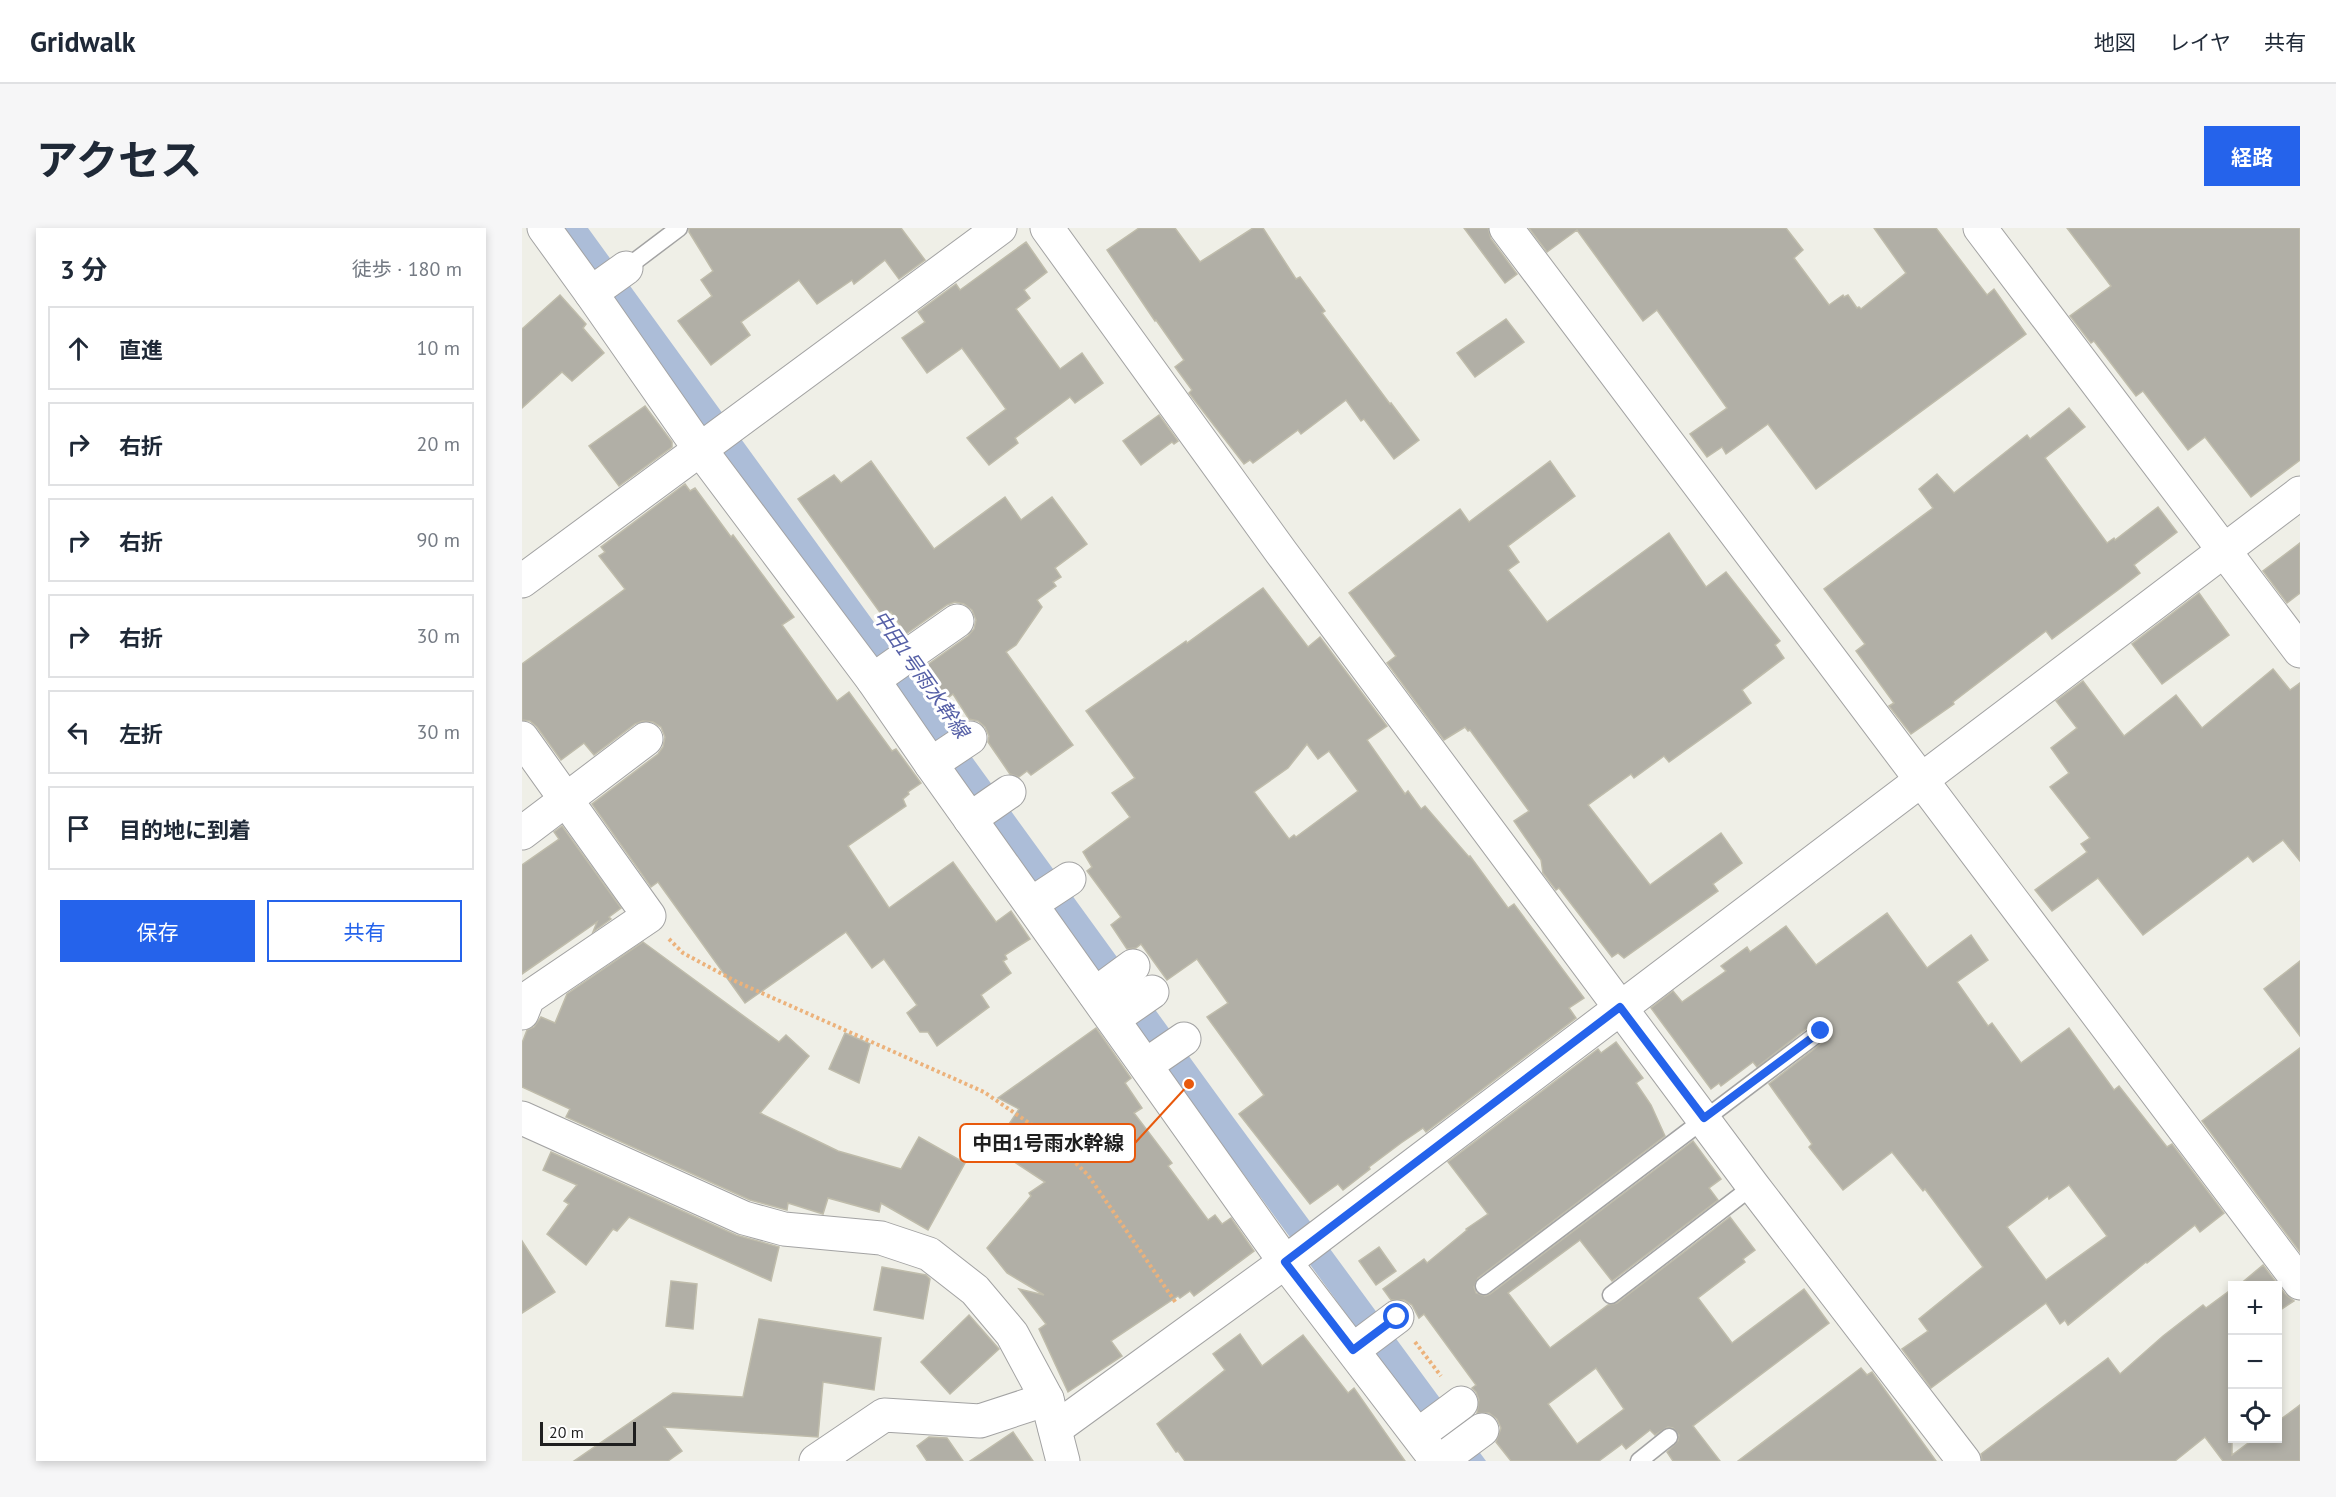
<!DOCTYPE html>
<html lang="ja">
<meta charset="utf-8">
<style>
body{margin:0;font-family:"PT Sans","Noto Sans JP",sans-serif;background:#f6f6f7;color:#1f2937}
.controls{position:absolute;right:18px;bottom:18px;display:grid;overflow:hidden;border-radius:0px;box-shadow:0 3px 9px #0003}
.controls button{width:54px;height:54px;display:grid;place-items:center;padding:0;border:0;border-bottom:2px solid #e0e1e3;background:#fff;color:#1f2937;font:30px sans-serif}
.scale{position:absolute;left:18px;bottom:15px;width:96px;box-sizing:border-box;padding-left:6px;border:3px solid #1f1f1f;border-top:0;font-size:16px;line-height:21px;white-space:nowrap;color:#1f1f1f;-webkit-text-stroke:4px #fff;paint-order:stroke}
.stop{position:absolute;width:18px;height:18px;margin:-14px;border:4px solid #2563eb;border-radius:50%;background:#fff}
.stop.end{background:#2563eb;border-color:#fff;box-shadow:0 2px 6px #0008}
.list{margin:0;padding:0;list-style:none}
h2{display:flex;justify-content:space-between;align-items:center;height:78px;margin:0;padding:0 24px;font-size:26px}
h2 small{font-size:20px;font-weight:400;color:#747a83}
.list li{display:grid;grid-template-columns:39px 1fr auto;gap:18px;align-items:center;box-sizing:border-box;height:84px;margin:0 12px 12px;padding:0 12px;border:2px solid #e0e1e3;border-radius:0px}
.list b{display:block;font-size:22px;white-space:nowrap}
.list em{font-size:20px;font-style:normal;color:#747a83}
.actions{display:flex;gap:12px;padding:18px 24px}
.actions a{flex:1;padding:14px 0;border:2px solid #2563eb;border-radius:0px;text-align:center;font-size:21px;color:#2563eb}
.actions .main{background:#2563eb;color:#fff}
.icon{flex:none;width:33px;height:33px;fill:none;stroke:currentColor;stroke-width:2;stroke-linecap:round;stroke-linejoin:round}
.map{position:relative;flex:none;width:1778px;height:1233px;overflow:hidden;border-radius:0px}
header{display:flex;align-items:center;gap:36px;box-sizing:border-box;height:84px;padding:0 30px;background:#fff;border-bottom:2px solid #e0e1e3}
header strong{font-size:28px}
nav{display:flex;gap:33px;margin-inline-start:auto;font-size:21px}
.intro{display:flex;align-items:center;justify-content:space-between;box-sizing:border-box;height:144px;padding:0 36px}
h1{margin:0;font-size:42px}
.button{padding:15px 27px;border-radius:0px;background:#2563eb;color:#fff;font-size:21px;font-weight:700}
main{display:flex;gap:36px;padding:0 36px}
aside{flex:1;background:#fff;border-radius:0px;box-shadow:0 3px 9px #0003}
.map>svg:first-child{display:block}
.water{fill:#acbdd8}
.building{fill:#b1afa6;stroke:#bfbcab;stroke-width:1.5;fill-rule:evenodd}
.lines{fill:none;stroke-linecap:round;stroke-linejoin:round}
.service-casing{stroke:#a3a3a3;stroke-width:19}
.minor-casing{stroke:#a3a3a3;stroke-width:35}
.path{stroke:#ecb27b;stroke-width:4;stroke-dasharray:3 3;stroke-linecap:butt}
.service{stroke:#fff;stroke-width:16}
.minor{stroke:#fff;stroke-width:33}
.route{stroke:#2563eb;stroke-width:8}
.labels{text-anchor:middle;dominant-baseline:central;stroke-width:6;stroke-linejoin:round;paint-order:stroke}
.water-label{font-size:20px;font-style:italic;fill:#555fa6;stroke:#fff}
.leader{fill:none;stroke:#e8590c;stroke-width:2}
.callout-dot{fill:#e8590c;stroke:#fff;stroke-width:2}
.callout{fill:#fff;stroke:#e8590c;stroke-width:2}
.callout-label{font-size:20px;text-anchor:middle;font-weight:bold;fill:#1f1f1f}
</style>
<header>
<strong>Gridwalk</strong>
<nav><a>地図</a><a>レイヤ</a><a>共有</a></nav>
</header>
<div class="intro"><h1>アクセス</h1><a class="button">経路</a></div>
<main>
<aside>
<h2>3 分<small>徒歩 · 180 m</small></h2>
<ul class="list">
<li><svg class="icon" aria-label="ahead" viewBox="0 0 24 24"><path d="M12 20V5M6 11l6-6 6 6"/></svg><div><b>直進</b></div><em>10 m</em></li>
<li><svg class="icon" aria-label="right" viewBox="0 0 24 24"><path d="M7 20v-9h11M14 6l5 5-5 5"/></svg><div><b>右折</b></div><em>20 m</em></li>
<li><svg class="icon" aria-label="right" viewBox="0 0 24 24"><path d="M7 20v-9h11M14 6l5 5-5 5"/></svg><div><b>右折</b></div><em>90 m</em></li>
<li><svg class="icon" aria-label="right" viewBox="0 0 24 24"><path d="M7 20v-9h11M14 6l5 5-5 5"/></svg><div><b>右折</b></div><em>30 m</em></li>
<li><svg class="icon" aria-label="left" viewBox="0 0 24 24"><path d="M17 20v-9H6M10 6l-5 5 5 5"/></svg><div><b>左折</b></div><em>30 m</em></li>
<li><svg class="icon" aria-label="arrive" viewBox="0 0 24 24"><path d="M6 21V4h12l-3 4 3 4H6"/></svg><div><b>目的地に到着</b></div></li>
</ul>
<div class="actions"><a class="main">保存</a><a>共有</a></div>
</aside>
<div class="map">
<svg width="1778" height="1233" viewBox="0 0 1778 1233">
<rect width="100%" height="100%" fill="#efefe7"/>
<path class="water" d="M 35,0 L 66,0 L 711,889 L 964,1233 L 932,1233 L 671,877 Z"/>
<g class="building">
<path d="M 167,0 L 379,0 L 403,32 L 377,51 L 363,32 L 332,56 L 330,52 L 295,76 L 277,52 L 219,94 L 228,107 L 189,137 L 156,93 L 190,68 L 179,52 L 191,43 L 167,4 Z"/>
<path d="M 617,0 L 653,0 L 678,34 L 731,0 L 741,0 L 774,51 L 778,49 L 803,83 L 800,85 L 868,176 L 869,175 L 897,212 L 872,231 L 842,191 L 839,193 L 824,172 L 779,206 L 776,202 L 731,235 L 728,232 L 722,236 L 667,165 L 670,162 L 653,139 L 662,132 L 634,92 L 633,93 L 585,22 Z"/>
<path d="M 942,0 L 966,0 L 969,11 L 995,46 L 983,55 Z"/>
<path d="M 1007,0 L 1264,0 L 1281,22 L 1272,30 L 1307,77 L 1321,67 L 1322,69 L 1326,67 L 1335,80 L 1337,79 L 1339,81 L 1384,45 L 1352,0 L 1414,0 L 1465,67 L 1472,61 L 1504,106 L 1294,261 L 1246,196 L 1204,226 L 1200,219 L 1185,229 L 1168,206 L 1205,180 L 1135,82 L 1121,93 L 1055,2 L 1025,24 Z"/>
<path d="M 1545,0 L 1778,0 L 1778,232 L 1729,269 L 1683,209 L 1666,222 L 1621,163 L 1614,168 L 1572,113 L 1569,115 L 1548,88 L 1589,58 Z"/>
<path d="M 504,14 L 525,44 L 502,62 L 508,70 L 494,81 L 538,141 L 560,125 L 581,155 L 553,175 L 548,169 L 493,210 L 496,215 L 467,237 L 445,210 L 484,181 L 440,120 L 405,145 L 380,110 L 403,94 L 396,84 L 434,56 L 438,62 Z"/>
<path d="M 38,67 L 64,96 L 61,100 L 82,125 L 50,153 L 40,144 L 0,180 L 0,101 Z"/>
<path d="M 984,91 L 1002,114 L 953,149 L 935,125 Z"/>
<path d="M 123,178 L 150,214 L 150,219 L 97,258 L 67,218 Z"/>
<path d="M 1547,180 L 1563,199 L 1523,230 L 1585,315 L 1592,310 L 1593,312 L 1636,279 L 1655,304 L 1612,337 L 1618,345 L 1596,362 L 1530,411 L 1524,403 L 1431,474 L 1432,476 L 1389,506 L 1367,478 L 1372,475 L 1334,423 L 1343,416 L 1302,361 L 1411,280 L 1397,261 L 1415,246 L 1432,265 L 1505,207 L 1508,211 Z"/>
<path d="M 637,187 L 656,213 L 652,216 L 650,214 L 619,237 L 601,213 Z"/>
<path d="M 349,233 L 412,321 L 483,269 L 499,292 L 530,269 L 565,316 L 533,340 L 539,349 L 531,354 L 534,358 L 515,372 L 520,379 L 494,417 L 484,424 L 551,517 L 509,547 L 505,543 L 497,549 L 488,546 L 466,514 L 467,508 L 463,499 L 456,493 L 447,491 L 431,466 L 422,473 L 401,440 L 446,408 L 452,401 L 454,392 L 450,382 L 442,376 L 433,374 L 425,377 L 384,406 L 369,384 L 362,390 L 276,271 L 312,247 L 319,255 Z"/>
<path d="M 1028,233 L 1053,268 L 986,318 L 997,334 L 986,342 L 1025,394 L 1147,305 L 1184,359 L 1204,344 L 1258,413 L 1253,417 L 1262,430 L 1220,462 L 1229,475 L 1147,534 L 1142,528 L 1112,550 L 1109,546 L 1066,577 L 1128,657 L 1199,605 L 1220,635 L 1191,656 L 1196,663 L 1102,730 L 1096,725 L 1090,729 L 1037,660 L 1034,662 L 1021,645 L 1019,632 L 992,593 L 1007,583 L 948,502 L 946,503 L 943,499 L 922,512 L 865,435 L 874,428 L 827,365 L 938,281 L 947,294 Z"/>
<path d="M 163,256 L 168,263 L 173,260 L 209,309 L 211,307 L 272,389 L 260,397 L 315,473 L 327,464 L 370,523 L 374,521 L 399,555 L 386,564 L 387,566 L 381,571 L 384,578 L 326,618 L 367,680 L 431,634 L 474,694 L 489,683 L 508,711 L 483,727 L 485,731 L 481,733 L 489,745 L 459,767 L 467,779 L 415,818 L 406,804 L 398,804 L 385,785 L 395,777 L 362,731 L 350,740 L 324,704 L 223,775 L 136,654 L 129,659 L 70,576 L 136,526 L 141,519 L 143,509 L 139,499 L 131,494 L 121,493 L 113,496 L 72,527 L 62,515 L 39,532 L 15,499 L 8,493 L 0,492 L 0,436 L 103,361 L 77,328 L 83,324 L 79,319 Z"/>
<path d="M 1778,315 L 1778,365 L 1765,375 L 1741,343 Z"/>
<path d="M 741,360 L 786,419 L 798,409 L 865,498 L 845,512 L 883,566 L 886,563 L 899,581 L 903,578 L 947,629 L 948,628 L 986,680 L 992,676 L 1062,770 L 1047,780 L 1054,790 L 904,904 L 901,900 L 879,915 L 847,939 L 848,941 L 821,962 L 816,956 L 788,976 L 717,886 L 742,867 L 685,789 L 706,775 L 675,731 L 645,752 L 619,716 L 614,720 L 605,721 L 589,697 L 599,689 L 565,643 L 570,639 L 561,624 L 608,589 L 590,565 L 613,550 L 564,483 L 664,413 L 665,415 ZM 785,516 L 796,531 L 807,523 L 836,563 L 774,609 L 772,607 L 767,611 L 732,564 L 766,540 Z"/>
<path d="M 1677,365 L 1707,407 L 1640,456 L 1610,416 Z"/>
<path d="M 1751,441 L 1768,462 L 1778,455 L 1778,633 L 1761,612 L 1731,634 L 1726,628 L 1621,707 L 1576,650 L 1530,683 L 1513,662 L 1565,624 L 1559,616 L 1568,610 L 1528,559 L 1547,545 L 1529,520 L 1555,500 L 1534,473 L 1561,453 L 1602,508 L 1654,467 L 1680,500 Z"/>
<path d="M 40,598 L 99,680 L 87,689 L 89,691 L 71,704 L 75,694 L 0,746 L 0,637 L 37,611 L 32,604 Z"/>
<path d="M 1365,685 L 1405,740 L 1449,707 L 1466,732 L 1435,754 L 1466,798 L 1470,795 L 1499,835 L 1547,800 L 1592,862 L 1597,858 L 1645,919 L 1650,916 L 1702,985 L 1678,1004 L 1673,997 L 1625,1035 L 1624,1034 L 1546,1097 L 1543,1092 L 1538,1096 L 1524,1075 L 1409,1160 L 1380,1121 L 1406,1103 L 1397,1091 L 1461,1039 L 1403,961 L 1401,963 L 1370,924 L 1321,962 L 1287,919 L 1290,916 L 1247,856 L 1305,811 L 1309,807 L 1308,797 L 1303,793 L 1293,794 L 1235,839 L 1231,834 L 1199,858 L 1197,855 L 1189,861 L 1129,780 L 1151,763 L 1160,774 L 1204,743 L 1199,738 L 1225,719 L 1228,724 L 1264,698 L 1294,737 ZM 1547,957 L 1585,1008 L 1524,1052 L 1485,999 L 1526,968 L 1527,971 Z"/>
<path d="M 121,714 L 257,814 L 264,807 L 287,828 L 238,885 L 316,923 L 379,941 L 397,909 L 443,935 L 406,1002 L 359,975 L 357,984 L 306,970 L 301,986 L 266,975 L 265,982 L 228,972 L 44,889 L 48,881 L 0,859 L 0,815 L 5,802 L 12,799 L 19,789 L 33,795 L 45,766 Z"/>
<path d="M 1778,733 L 1778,808 L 1742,761 Z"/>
<path d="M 574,800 L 609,850 L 603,855 L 620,880 L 612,885 L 650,935 L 646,938 L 686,992 L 693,987 L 700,996 L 709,990 L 732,1023 L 672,1068 L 668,1063 L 658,1070 L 656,1068 L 589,1113 L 600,1128 L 546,1164 L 517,1101 L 524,1096 L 497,1061 L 522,1067 L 485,1045 L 465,1020 L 509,968 L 507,965 L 523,954 L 471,920 L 497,881 L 476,870 Z"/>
<path d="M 323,805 L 348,816 L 337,855 L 307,841 Z"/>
<path d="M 1094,814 L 1121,850 L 1114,855 L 1129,877 L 1143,908 L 956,1050 L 952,1059 L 954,1065 L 963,1068 L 968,1066 L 1171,913 L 1199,951 L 1187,960 L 1196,972 L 1090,1053 L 1058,1012 L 986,1065 L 1028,1120 L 1086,1077 L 1095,1075 L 1208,989 L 1233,1022 L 1221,1031 L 1223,1034 L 1176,1070 L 1210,1115 L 1282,1061 L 1307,1095 L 1171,1198 L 1198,1233 L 1151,1233 L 1145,1224 L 1156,1213 L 1157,1207 L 1151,1200 L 1146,1199 L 1133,1207 L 1128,1202 L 1104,1221 L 1100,1216 L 1077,1233 L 989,1233 L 974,1214 L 979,1200 L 975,1191 L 967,1185 L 955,1185 L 957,1172 L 954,1164 L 950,1160 L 954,1157 L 902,1086 L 897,1090 L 890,1077 L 882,1072 L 869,1072 L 861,1061 L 902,1031 L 905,1035 L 945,1002 L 944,1001 L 966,986 L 926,934 L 1076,821 L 1079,825 ZM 1074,1140 L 1102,1181 L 1055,1216 L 1026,1176 Z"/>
<path d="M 1778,820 L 1778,1024 L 1680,893 Z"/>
<path d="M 29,924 L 214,1007 L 257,1019 L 249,1053 L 107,989 L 95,1003 L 91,1001 L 64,1037 L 25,1006 L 47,976 L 42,973 L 55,957 L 21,942 Z"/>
<path d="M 0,1013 L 33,1064 L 0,1085 Z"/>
<path d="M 857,1019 L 874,1043 L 854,1057 L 837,1033 Z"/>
<path d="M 1741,1037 L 1763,1066 L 1772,1073 L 1755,1084 L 1755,1058 L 1716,1058 Z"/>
<path d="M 360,1039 L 404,1047 L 408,1051 L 401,1091 L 352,1082 Z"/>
<path d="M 149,1053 L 175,1056 L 171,1101 L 144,1098 Z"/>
<path d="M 1710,1061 L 1710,1227 L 1733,1210 L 1755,1210 L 1755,1194 L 1778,1177 L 1778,1233 L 1701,1233 L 1683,1209 L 1653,1233 L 1460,1233 L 1459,1226 L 1586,1130 L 1598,1146 L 1641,1108 L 1681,1077 L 1684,1080 Z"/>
<path d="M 447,1087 L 477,1121 L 428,1166 L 399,1134 Z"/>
<path d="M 237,1091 L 359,1110 L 352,1162 L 301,1154 L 296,1209 L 142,1199 L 160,1223 L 146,1233 L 52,1233 L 151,1165 L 221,1169 Z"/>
<path d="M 718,1106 L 740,1138 L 781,1107 L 826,1165 L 832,1160 L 883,1233 L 663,1233 L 656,1223 L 654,1224 L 635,1196 L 703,1142 L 691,1126 Z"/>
<path d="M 1339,1140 L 1345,1147 L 1350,1144 L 1414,1233 L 1216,1233 Z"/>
<path d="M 491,1204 L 511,1233 L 448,1233 Z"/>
<path d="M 407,1209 L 425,1210 L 441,1233 L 405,1233 L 395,1218 Z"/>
</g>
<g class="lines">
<g class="service-casing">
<g id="service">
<path d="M 104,40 L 157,0"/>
<path d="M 962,1058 L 1299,803"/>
<path d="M 1089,1067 L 1231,958"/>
<path d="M 1117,1233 L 1147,1209"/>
</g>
</g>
<g class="minor-casing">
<g id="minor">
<path d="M 22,0 L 69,65 L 177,220 L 351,452 L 409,536 L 763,1034 L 915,1233"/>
<path d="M 525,0 L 759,324 L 1231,958 L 1442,1233"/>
<path d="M 984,0 L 1778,1055"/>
<path d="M 1458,0 L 1778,423"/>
<path d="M 69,65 L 104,40"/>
<path d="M 0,353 L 478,0"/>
<path d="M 351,452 L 435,393"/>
<path d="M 0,510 L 127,688 L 6,770 L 0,785"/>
<path d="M 409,536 L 448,510"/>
<path d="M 448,591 L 487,564"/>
<path d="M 0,605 L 124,511"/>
<path d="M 509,676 L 547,651"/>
<path d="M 573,766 L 611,738"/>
<path d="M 591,791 L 630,764"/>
<path d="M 624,837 L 662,811"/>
<path d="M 0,890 L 222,990 L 262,1001 L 359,1010 L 407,1026 L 453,1062 L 490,1106 L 525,1171 L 541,1233"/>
<path d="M 831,1122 L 875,1089"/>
<path d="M 533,1201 L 774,1026 L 1778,265"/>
<path d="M 896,1207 L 939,1175"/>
<path d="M 294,1233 L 362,1187 L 458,1193 L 525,1171"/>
<path d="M 918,1233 L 960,1202"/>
</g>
</g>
<g class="path">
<path d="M 147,711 L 161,725 L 215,754 L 462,864 L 526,908 L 566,947 L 654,1075"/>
<path d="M 893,1114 L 919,1148"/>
</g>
<use href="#service" class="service"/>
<use href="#minor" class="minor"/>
</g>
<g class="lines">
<path class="route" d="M 875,1089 L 831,1122 L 763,1034 L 1098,779 L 1182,890 L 1299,803"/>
</g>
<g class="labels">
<g class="water-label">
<text transform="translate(399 446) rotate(55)">中田1号雨水幹線</text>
</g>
</g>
<path class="leader" d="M667 856L613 915"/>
<circle class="callout-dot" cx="667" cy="856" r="6"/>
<rect class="callout" x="438" y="896" width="175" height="38" rx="6"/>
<g class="callout-label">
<text x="526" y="922">中田1号雨水幹線</text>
</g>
</svg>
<div class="controls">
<button>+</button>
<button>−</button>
<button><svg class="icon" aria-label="locate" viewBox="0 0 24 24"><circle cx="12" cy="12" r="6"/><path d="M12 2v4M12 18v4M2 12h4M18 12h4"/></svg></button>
</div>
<div class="scale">20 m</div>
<div class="stop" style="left:875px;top:1089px"></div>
<div class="stop end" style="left:1299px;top:803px"></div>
</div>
</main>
